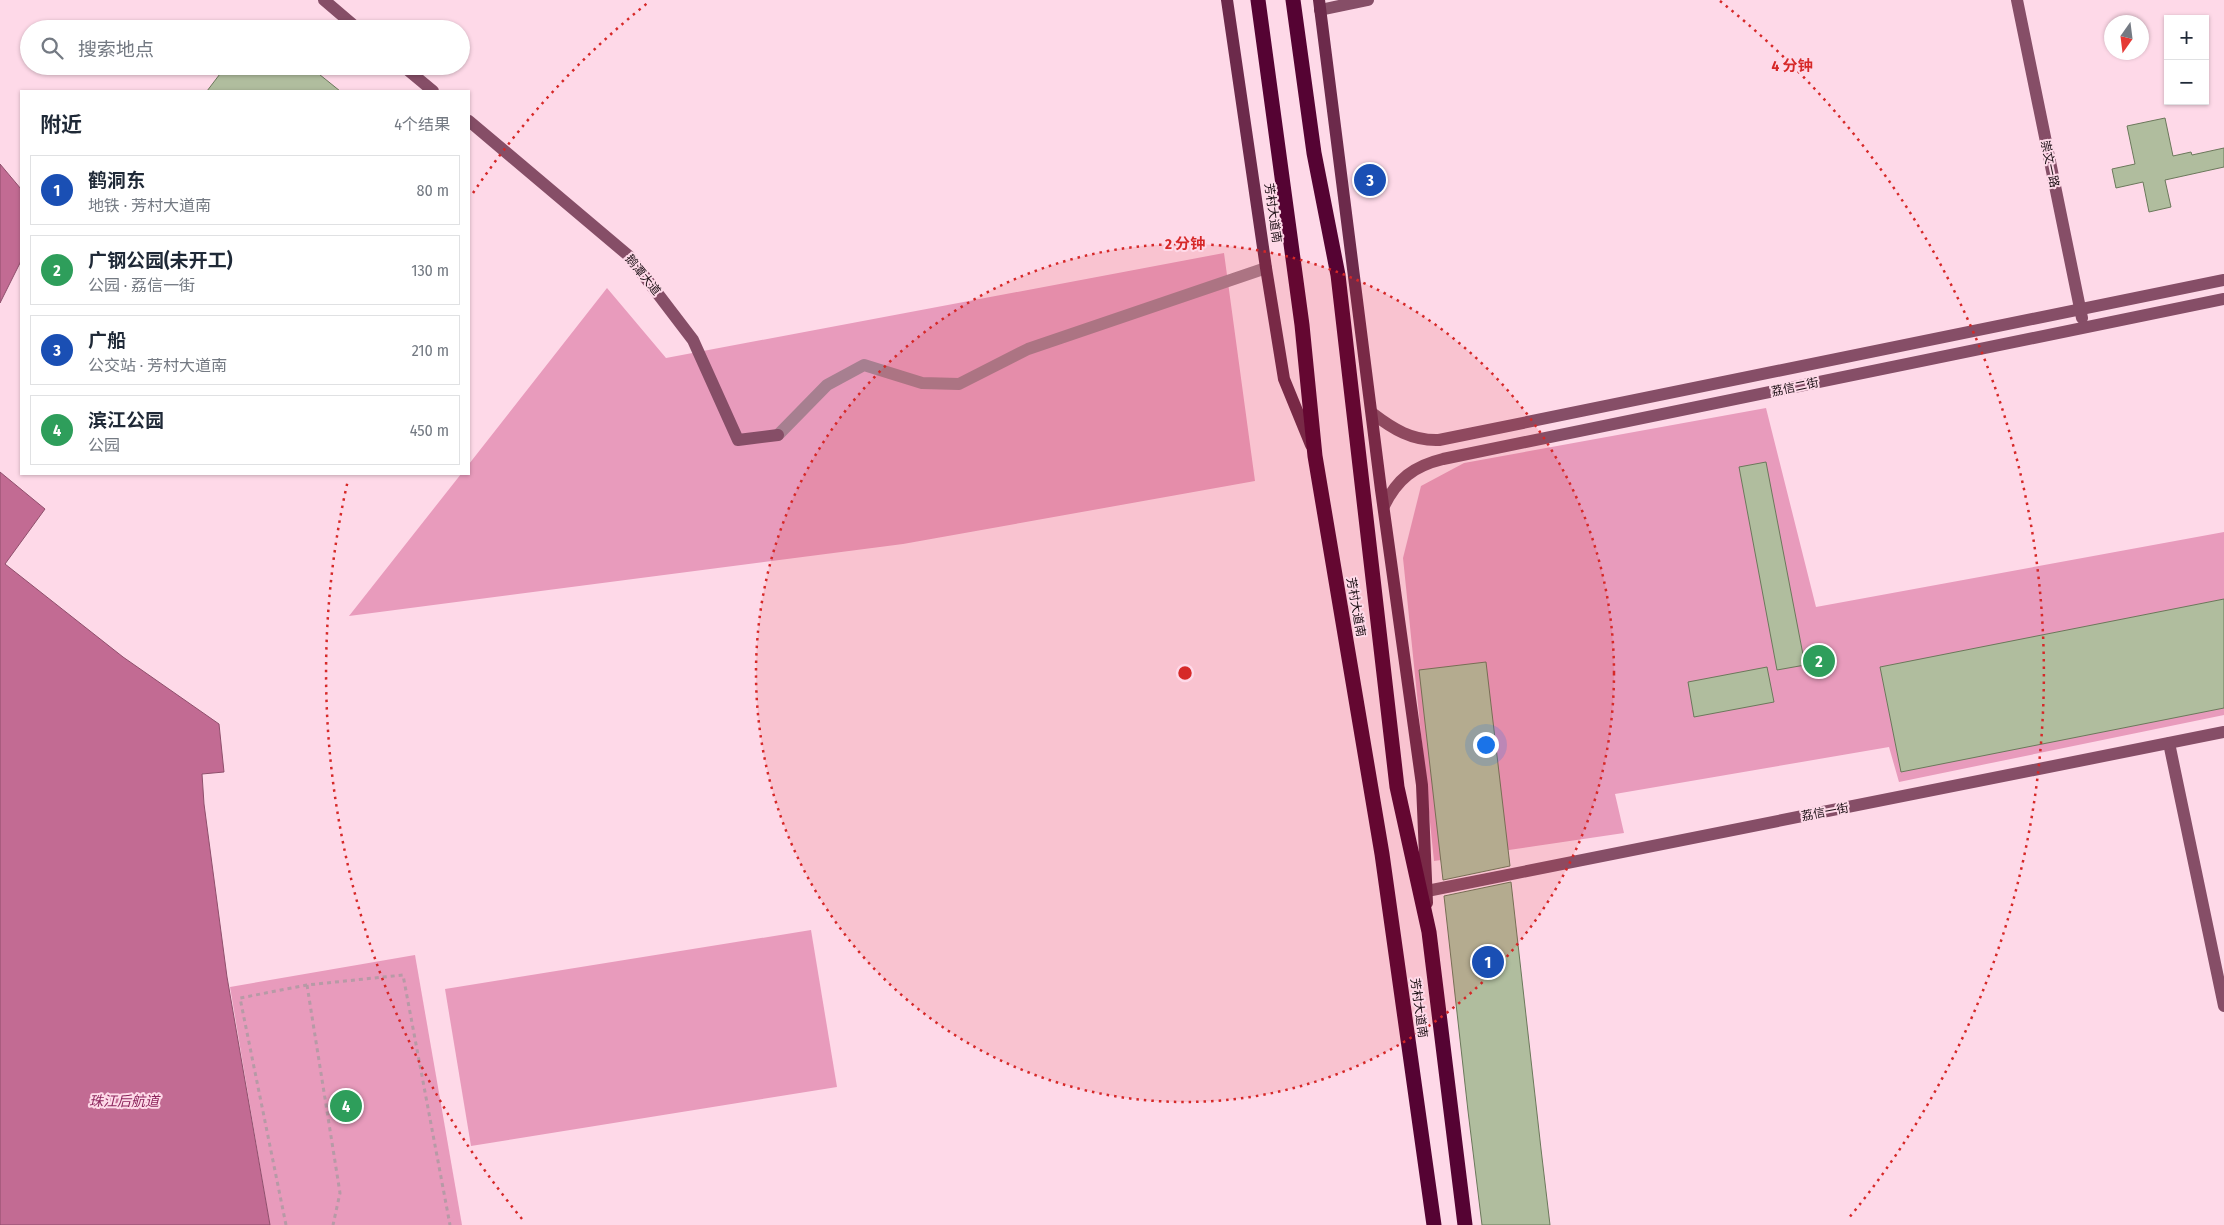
<!DOCTYPE html>
<html lang="zh">
<meta charset="utf-8">
<style>
body{margin:0;font-family:"Fira Sans Condensed","Noto Sans SC",sans-serif;background:#f2f2f3;color:#1f2937}
.controls{position:absolute;right:15px;top:15px;display:grid;overflow:hidden;border-radius:0px;box-shadow:0 1px 4px #0004}
.controls button{width:45px;height:45px;display:grid;place-items:center;padding:0;border:0;border-bottom:1px solid #e0e1e3;background:#fff;color:#1f2937;font:25px sans-serif}
.compass{position:absolute;left:2104px;top:15px;width:45px;height:45px;border-radius:50%;background:#fff;box-shadow:0 1px 4px #0004;rotate:194deg}
.you{position:absolute;left:1485px;top:744px;width:18px;height:18px;margin:-12px;border:4px solid #fff;border-radius:50%;background:#1a73e8;box-shadow:0 0 0 8px #1a73e833}
.badge{display:grid;place-items:center;width:32px;height:32px;border-radius:50%;background:#2563eb;color:#fff;font-size:16px;font-weight:700}
.pin{position:absolute;translate:-50% -50%;border:2px solid #fff;box-shadow:0 1px 5px #0006}
.list{margin:0;padding:0;list-style:none}
h2{display:flex;justify-content:space-between;align-items:center;height:65px;margin:0;padding:0 20px;font-size:21px}
h2 small{font-size:16px;font-weight:400;color:#747a83}
.list li{display:grid;grid-template-columns:32px 1fr auto;gap:15px;align-items:center;box-sizing:border-box;height:70px;margin:0 10px 10px;padding:0 10px;border:1px solid #e0e1e3;border-radius:0px}
.list b{display:block;font-size:19px;white-space:nowrap}
.list p{margin:0;font-size:16px;white-space:nowrap;color:#747a83}
.list em{font-size:16px;font-style:normal;color:#747a83}
.icon{flex:none;width:28px;height:28px;fill:none;stroke:currentColor;stroke-width:2;stroke-linecap:round;stroke-linejoin:round}
.map{position:relative;flex:none;width:2224px;height:1225px;overflow:hidden}
.search{position:absolute;background:#fff;box-shadow:0 1px 4px #0004;left:20px;top:20px;width:450px;height:55px;display:flex;align-items:center;gap:12px;box-sizing:border-box;padding:0 18px;border-radius:28px;color:#747a83;font-size:19px}
.panel{position:absolute;background:#fff;box-shadow:0 1px 4px #0004;left:20px;top:90px;width:450px;height:385px;border-radius:0px}
.map>svg:first-child{display:block}
.green{fill:#e89bbc}
.water{fill:#c26b93;stroke:#8f4f6c}
.building{fill:#b0bd9e;stroke:#6b785b}
.lines{fill:none;stroke-linecap:round;stroke-linejoin:round}
.path{stroke:#b79aa6;stroke-width:3;stroke-dasharray:4 4;stroke-linecap:butt}
.street{stroke:#a77f90;stroke-width:12}
.secondary{stroke:#864e67;stroke-width:12}
.primary{stroke:#6c2a4b;stroke-width:12}
.highway{stroke:#550333;stroke-width:15}
.ring{fill:none;stroke:#d62828;stroke-width:2.5;stroke-dasharray:2.5 5}
.labels{text-anchor:middle;dominant-baseline:central;stroke-width:4;stroke-linejoin:round;paint-order:stroke}
.street-label{font-size:12px;fill:#190d12;stroke:#fed9e8}
.water-label{font-size:14px;font-style:italic;fill:#8c235b;stroke:#fed9e8}
.centre{fill:#d62828;stroke:#fed9e8;stroke-width:2.5}
.ring-label{font-size:15px;text-anchor:middle;font-weight:bold;fill:#d62828;stroke:#fed9e8;stroke-width:4;stroke-linejoin:round;paint-order:stroke}
</style>
<div class="map">
<svg width="2224" height="1225" viewBox="0 0 2224 1225">
<rect width="100%" height="100%" fill="#fed9e8"/>
<g class="green">
<path d="M 1224,253 L 1255,481 L 903,544 L 349,616 L 461,474 L 469,474 L 469,464 L 607,288 L 666,358 Z"/>
<path d="M 1766,408 L 1816,607 L 2224,532 L 2224,715 L 1899,782 L 1889,747 L 1615,794 L 1624,833 L 1434,861 L 1403,558 L 1421,486 L 1464,463 Z"/>
<path d="M 811,930 L 837,1087 L 471,1146 L 445,989 Z"/>
<path d="M 415,955 L 462,1225 L 270,1225 L 230,987 Z"/>
</g>
<g class="water">
<path d="M 0,164 L 21,189 L 21,261 L 0,303 Z"/>
<path d="M 0,472 L 45,509 L 5,564 L 123,657 L 219,724 L 224,772 L 202,774 L 204,804 L 227,977 L 270,1225 L 0,1225 Z"/>
</g>
<g class="building">
<path d="M 226,66 L 309,66 L 340,91 L 207,91 Z"/>
<path d="M 2165,118 L 2173,156 L 2191,152 L 2192,155 L 2224,148 L 2224,167 L 2165,180 L 2171,207 L 2149,212 L 2143,182 L 2116,188 L 2112,169 L 2135,164 L 2127,126 Z"/>
<path d="M 1766,462 L 1805,665 L 1777,670 L 1739,467 Z"/>
<path d="M 2224,599 L 2224,708 L 1901,772 L 1880,667 Z"/>
<path d="M 1486,662 L 1510,866 L 1443,880 L 1419,670 Z"/>
<path d="M 1767,667 L 1774,702 L 1694,717 L 1688,682 Z"/>
<path d="M 1511,882 L 1541,1149 L 1550,1225 L 1482,1225 L 1468,1111 L 1444,896 Z"/>
</g>
<g class="lines">
<g class="path">
<path d="M 307,985 L 340,1193 L 333,1225"/>
<path d="M 286,1225 L 240,998 L 307,985 L 403,975 L 450,1225"/>
</g>
<path class="street" d="M 778,435 L 827,385 L 864,365 L 922,383 L 959,384 L 1028,349 L 1266,268"/>
<g class="secondary">
<path d="M 324,0 L 358,29"/>
<path d="M 2017,0 L 2082,318"/>
<path d="M 1320,10 L 1368,0"/>
<path d="M 403,66 L 433,91"/>
<path d="M 469,121 L 629,256 L 693,340 L 738,440 L 778,435"/>
<path d="M 1372,413 C 1393,429 1412,441 1439,440 L 2224,280"/>
<path d="M 1384,506 C 1397,479 1414,466 1443,459 L 2224,299"/>
<path d="M 2169,743 L 2224,1006"/>
<path d="M 1427,891 L 2224,732"/>
</g>
<g class="primary">
<path d="M 1227,0 L 1266,268 L 1284,379 L 1311,445"/>
<path d="M 1319,0 L 1381,490 L 1422,785 L 1427,903"/>
</g>
<g class="highway">
<path d="M 1258,0 L 1302,325 L 1315,456 L 1382,854 L 1434,1225"/>
<path d="M 1293,0 L 1314,153 L 1338,275 L 1397,787 L 1429,932 L 1465,1225"/>
</g>
</g>
<circle cx="1185" cy="673" r="429" fill="#d62828" fill-opacity=".12"/>
<g class="ring">
<circle cx="1185" cy="673" r="429"/>
<path d="M522 1219A859 859 0 0 1 348 480M473 193A859 859 0 0 1 650 1M1720 1A859 859 0 0 1 1848 1219"/>
</g>
<g class="labels">
<g class="street-label">
<text transform="translate(2050 164) rotate(78)">崇文一路</text>
<text transform="translate(1273 213) rotate(82)">芳村大道南</text>
<text transform="translate(643 275) rotate(51)">鹅潭大道</text>
<text transform="translate(1795 387) rotate(-12)">荔信二街</text>
<text transform="translate(1356 607) rotate(80)">芳村大道南</text>
<text transform="translate(1825 812) rotate(-11)">荔信一街</text>
<text transform="translate(1419 1008) rotate(82)">芳村大道南</text>
</g>
<g class="water-label">
<text x="124" y="1101">珠江后航道</text>
</g>
</g>
<circle cx="1185" cy="673" r="8" class="centre"/>
<g class="ring-label">
<text x="1792" y="71">4 分钟</text>
<text x="1185" y="249">2 分钟</text>
</g>
</svg>
<div class="controls">
<button>+</button>
<button>−</button>
</div>
<svg class="compass" viewBox="-18 -18 36 36"><path d="M0-13l5 13h-10z" fill="#e53935"/><path d="M0 13l5-13h-10z" fill="#747a83"/></svg>
<div class="you"></div>
<div class="pin badge" style="left:1488px;top:962px;background:#1a4fb4">1</div>
<div class="pin badge" style="left:1819px;top:661px;background:#2e9e5b">2</div>
<div class="pin badge" style="left:1370px;top:180px;background:#1a4fb4">3</div>
<div class="pin badge" style="left:346px;top:1106px;background:#2e9e5b">4</div>
<div class="search"><svg class="icon" aria-label="search" viewBox="0 0 24 24"><circle cx="10" cy="10" r="6"/><path d="M15 15l6 6"/></svg>搜索地点</div>
<section class="panel">
<h2>附近<small>4个结果</small></h2>
<ul class="list">
<li><span class="badge" style="background:#1a4fb4">1</span><div><b>鹤洞东</b><p>地铁 · 芳村大道南</p></div><em>80 m</em></li>
<li><span class="badge" style="background:#2e9e5b">2</span><div><b>广钢公园(未开工)</b><p>公园 · 荔信一街</p></div><em>130 m</em></li>
<li><span class="badge" style="background:#1a4fb4">3</span><div><b>广船</b><p>公交站 · 芳村大道南</p></div><em>210 m</em></li>
<li><span class="badge" style="background:#2e9e5b">4</span><div><b>滨江公园</b><p>公园</p></div><em>450 m</em></li>
</ul>
</section>
</div>
